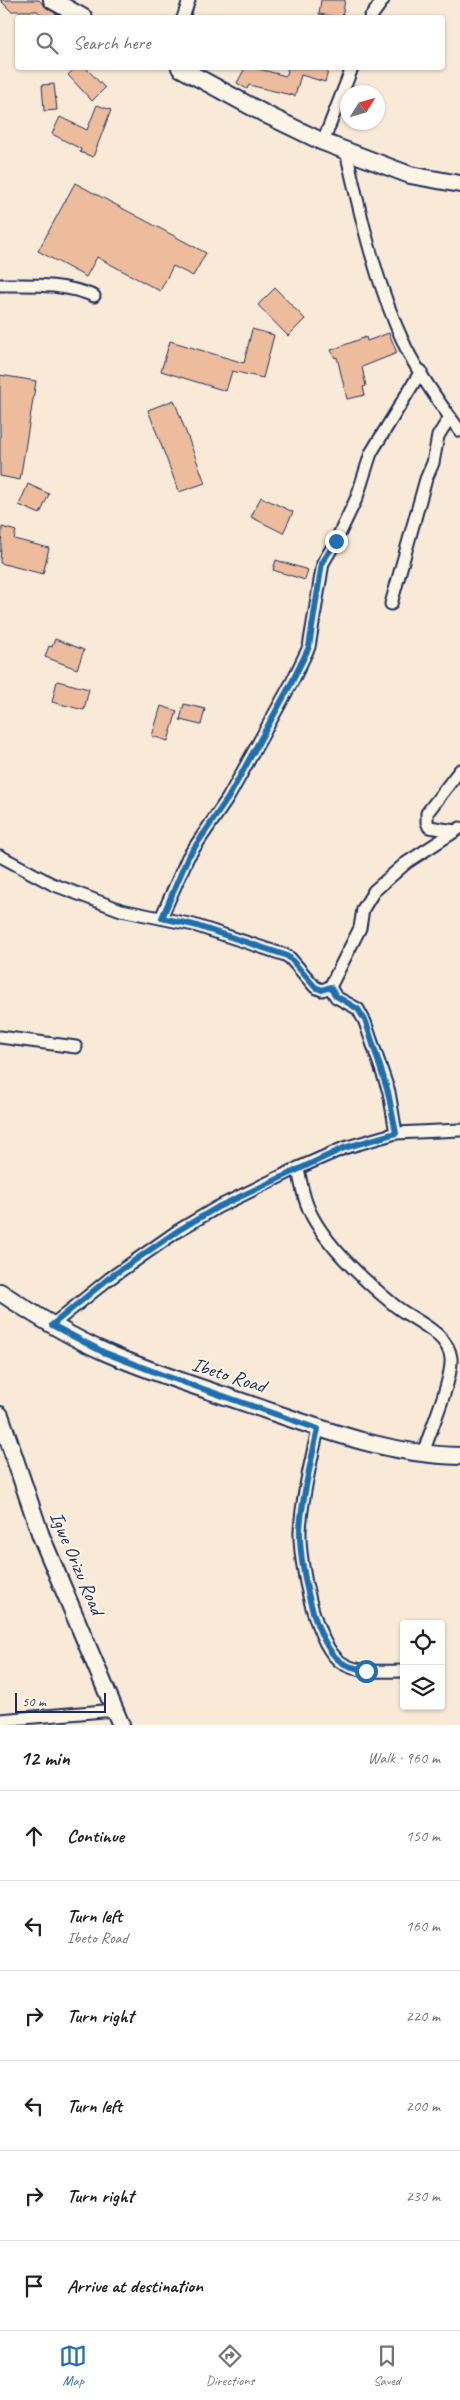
<!DOCTYPE html>
<meta charset="utf-8">
<style>
body{margin:0;font-family:Caveat,sans-serif;background:#f2f2f2;color:#202124}
.controls{position:absolute;right:15px;bottom:15px;display:grid;overflow:hidden;border-radius:5px;box-shadow:0 1px 4px #0004}
.controls button{width:45px;height:45px;display:grid;place-items:center;padding:0;border:0;border-bottom:1px solid #e0e0e0;background:#fff;color:#202124;font:25px sans-serif}
.compass{position:absolute;left:340px;top:85px;width:45px;height:45px;border-radius:50%;background:#fff;box-shadow:0 1px 4px #0004;rotate:53deg}
.scale{position:absolute;left:15px;bottom:12px;width:91px;box-sizing:border-box;padding-left:5px;border:2px solid #1b2f5e;border-top:0;font-size:14px;line-height:18px;white-space:nowrap;color:#1b2f5e;-webkit-text-stroke:4px #fcf5e5;paint-order:stroke}
.stop{position:absolute;width:15px;height:15px;margin:-11px;border:4px solid #1f6fb2;border-radius:50%;background:#fff}
.stop.end{background:#1f6fb2;border-color:#fff;box-shadow:0 1px 5px #0008}
.list{margin:0;padding:0;list-style:none}
h2{display:flex;justify-content:space-between;align-items:center;height:65px;margin:0;padding:0 20px;font-size:21px}
h2 small{font-size:16px;font-weight:400;color:#757577}
.list li{display:grid;grid-template-columns:32px 1fr auto;gap:15px;align-items:center;box-sizing:border-box;height:90px;padding:0 20px;border-top:1px solid #e0e0e0}
.list b{display:block;font-size:19px;white-space:nowrap}
.list p{margin:0;font-size:16px;white-space:nowrap;color:#757577}
.list em{font-size:16px;font-style:normal;color:#757577}
.icon{flex:none;width:28px;height:28px;fill:none;stroke:currentColor;stroke-width:2;stroke-linecap:round;stroke-linejoin:round}
.map{position:relative;flex:none;width:460px;height:1725px;overflow:hidden}
.search{position:absolute;background:#fff;box-shadow:0 1px 4px #0004;left:15px;right:15px;top:15px;height:55px;display:flex;align-items:center;gap:12px;box-sizing:border-box;padding:0 18px;border-radius:5px;color:#757577;font-size:19px}
.sheet{height:605px;background:#fff}
nav{display:flex;justify-content:space-around;align-items:center;box-sizing:border-box;height:70px;border-top:1px solid #e0e0e0;background:#fff;font-size:14px;color:#757577}
nav a{display:grid;justify-items:center;gap:2px}
nav .on{color:#1f6fb2}
.map>svg:first-child{display:block}
.building{fill:#edbc9d;stroke:#1b2f5e}
.lines{fill:none;stroke-linecap:round;stroke-linejoin:round}
.street-casing{stroke:#1b2f5e;stroke-width:15}
.secondary-casing{stroke:#1b2f5e;stroke-width:20}
.street{stroke:#fcf5e5;stroke-width:11}
.secondary{stroke:#fcf5e5;stroke-width:16}
.route{stroke:#1f6fb2;stroke-width:6}
.labels{text-anchor:middle;dominant-baseline:central;stroke-width:4;stroke-linejoin:round;paint-order:stroke}
.street-label{font-size:20px;fill:#1b2f5e;stroke:#fcf5e5}
</style>
<div class="map">
<svg width="460" height="1725" viewBox="0 0 460 1725">
<rect width="100%" height="100%" fill="#f9ead7"/>
<filter id="ink" filterUnits="userSpaceOnUse"><feTurbulence type="fractalNoise" baseFrequency=".02" numOctaves="2"/><feDisplacementMap in="SourceGraphic" scale="10" xChannelSelector="R" yChannelSelector="G"/><feConvolveMatrix kernelMatrix="1 2 1 2 8 2 1 2 1" color-interpolation-filters="sRGB"/></filter>
<g filter="url(#ink)">
<g class="building">
<path d="M 0,0 L 39,0 L 47,8 L 63,18 L 46,18 L 37,11 L 11,11 Z"/>
<path d="M 321,0 L 345,0 L 342,18 L 319,14 Z"/>
<path d="M 75,68 L 86,68 L 105,88 L 92,101 L 68,75 Z"/>
<path d="M 245,68 L 255,68 L 286,76 L 288,71 L 286,68 L 329,68 L 325,82 L 301,75 L 295,96 L 249,85 L 247,89 L 237,83 Z"/>
<path d="M 54,84 L 57,110 L 44,111 L 42,85 Z"/>
<path d="M 97,105 L 111,110 L 93,157 L 80,152 L 81,149 L 52,134 L 60,117 L 87,130 Z"/>
<path d="M 75,183 L 206,253 L 193,276 L 173,266 L 160,291 L 97,257 L 86,277 L 38,251 Z"/>
<path d="M 275,288 L 305,319 L 288,336 L 258,305 Z"/>
<path d="M 252,329 L 274,335 L 263,378 L 232,371 L 226,391 L 161,371 L 170,341 L 244,363 Z"/>
<path d="M 389,333 L 397,353 L 362,367 L 366,386 L 363,387 L 365,395 L 347,399 L 337,357 L 335,358 L 331,350 L 366,337 L 367,341 Z"/>
<path d="M 0,375 L 36,381 L 20,480 L 0,476 Z"/>
<path d="M 174,400 L 205,483 L 179,492 L 148,410 Z"/>
<path d="M 28,484 L 49,494 L 40,514 L 19,505 Z"/>
<path d="M 261,497 L 293,512 L 283,533 L 251,517 Z"/>
<path d="M 2,527 L 16,531 L 14,539 L 49,548 L 43,574 L 0,563 Z"/>
<path d="M 276,560 L 308,570 L 305,580 L 273,570 Z"/>
<path d="M 55,639 L 84,650 L 77,669 L 45,657 L 49,646 L 52,647 Z"/>
<path d="M 57,681 L 89,689 L 84,710 L 52,702 Z"/>
<path d="M 184,704 L 205,709 L 201,725 L 180,720 Z"/>
<path d="M 161,706 L 177,711 L 168,741 L 152,736 Z"/>
</g>
<g class="lines">
<g class="street-casing">
<g id="street">
<path d="M 183,18 L 189,0"/>
<path d="M 370,18 L 383,0"/>
<path d="M 323,142 L 352,68"/>
<path d="M 346,151 C 361,218 376,285 406,348 C 420,376 441,405 460,431"/>
<path d="M 0,285 C 34,285 62,283 94,296"/>
<path d="M 391,604 L 426,479 L 433,463 L 438,436 L 450,417"/>
<path d="M 455,831 L 429,827 L 427,822 L 427,813 L 460,770"/>
<path d="M 0,856 L 52,884 L 121,910 L 194,925 L 285,955 L 290,958 L 315,987 L 322,990 L 330,987"/>
<path d="M 161,918 L 188,857 L 228,798 L 292,682 L 309,647 L 323,563 L 336,541 L 357,497 L 371,453 L 421,371"/>
<path d="M 330,987 L 360,928 L 363,909 L 374,891 L 406,863 L 460,828"/>
<path d="M 330,987 L 336,997 L 358,1009 L 365,1022 L 389,1092 L 396,1133"/>
<path d="M 0,1037 L 76,1047"/>
<path d="M 298,1168 C 301,1184 304,1201 312,1216 C 329,1248 366,1282 394,1305 C 412,1320 448,1332 451,1358 C 453,1378 430,1432 423,1453"/>
<path d="M 52,1325 L 109,1279 L 179,1230 L 218,1207 L 298,1168 L 344,1148 L 396,1133 L 460,1130"/>
<path d="M 318,1429 C 311,1462 302,1497 300,1531 C 299,1562 315,1646 342,1663 C 359,1674 383,1671 402,1671"/>
<path d="M 0,1720 L 115,1710"/>
</g>
</g>
<g class="secondary-casing">
<g id="secondary">
<path d="M 52,0 L 84,18"/>
<path d="M 180,68 L 267,115 L 323,142 L 410,175 L 460,184"/>
<path d="M 0,1292 C 33,1314 68,1336 105,1352 C 157,1375 212,1391 266,1410 C 329,1432 393,1455 460,1456"/>
<path d="M 0,1415 L 41,1536 L 121,1725"/>
</g>
</g>
<use href="#street" class="street"/>
<use href="#secondary" class="secondary"/>
</g>
</g>
<g class="lines" filter="url(#ink)">
<path class="route" d="M 336,541 L 322,563 L 309,647 L 292,682 L 228,798 L 188,857 L 162,918 L 194,925 L 285,955 L 290,958 L 315,987 L 322,990 L 330,987 L 336,996 L 358,1009 L 366,1022 L 388,1092 L 396,1133 L 344,1148 L 218,1207 L 179,1230 L 109,1278 L 52,1325 L 103,1352 L 160,1374 L 318,1429 C 311,1462 302,1497 300,1530 C 299,1563 314,1643 341,1662 C 347,1667 359,1668 366,1671"/>
</g>
<g class="labels">
<g class="street-label">
<text transform="translate(229 1375) rotate(18)">Ibeto Road</text>
<text transform="translate(77 1563) rotate(67)">Igwe Orizu Road</text>
</g>
</g>
</svg>
<div class="controls">
<button><svg class="icon" aria-label="locate" viewBox="0 0 24 24"><circle cx="12" cy="12" r="6"/><path d="M12 2v4M12 18v4M2 12h4M18 12h4"/></svg></button>
<button><svg class="icon" aria-label="layers" viewBox="0 0 24 24"><path d="M12 4l9 5-9 5-9-5zM3 14l9 5 9-5"/></svg></button>
</div>
<svg class="compass" viewBox="-18 -18 36 36"><path d="M0-13l5 13h-10z" fill="#e53935"/><path d="M0 13l5-13h-10z" fill="#757577"/></svg>
<div class="scale">50 m</div>
<div class="stop" style="left:366px;top:1671px"></div>
<div class="stop end" style="left:336px;top:541px"></div>
<div class="search"><svg class="icon" aria-label="search" viewBox="0 0 24 24"><circle cx="10" cy="10" r="6"/><path d="M15 15l6 6"/></svg>Search here</div>
</div>
<section class="sheet">
<h2>12 min<small>Walk · 960 m</small></h2>
<ul class="list">
<li><svg class="icon" aria-label="ahead" viewBox="0 0 24 24"><path d="M12 20V5M6 11l6-6 6 6"/></svg><div><b>Continue</b></div><em>150 m</em></li>
<li><svg class="icon" aria-label="left" viewBox="0 0 24 24"><path d="M17 20v-9H6M10 6l-5 5 5 5"/></svg><div><b>Turn left</b><p>Ibeto Road</p></div><em>160 m</em></li>
<li><svg class="icon" aria-label="right" viewBox="0 0 24 24"><path d="M7 20v-9h11M14 6l5 5-5 5"/></svg><div><b>Turn right</b></div><em>220 m</em></li>
<li><svg class="icon" aria-label="left" viewBox="0 0 24 24"><path d="M17 20v-9H6M10 6l-5 5 5 5"/></svg><div><b>Turn left</b></div><em>200 m</em></li>
<li><svg class="icon" aria-label="right" viewBox="0 0 24 24"><path d="M7 20v-9h11M14 6l5 5-5 5"/></svg><div><b>Turn right</b></div><em>230 m</em></li>
<li><svg class="icon" aria-label="arrive" viewBox="0 0 24 24"><path d="M6 21V4h12l-3 4 3 4H6"/></svg><div><b>Arrive at destination</b></div></li>
</ul>
</section>
<nav>
<a class="on"><svg class="icon" aria-label="map" viewBox="0 0 24 24"><path d="M3 6l6-2 6 2 6-2v14l-6 2-6-2-6 2zM9 4v14M15 6v14"/></svg>Map</a>
<a><svg class="icon" aria-label="directions" viewBox="0 0 24 24"><path d="M12 3l9 9-9 9-9-9zM9 14v-3h6M13 9l2 2-2 2"/></svg>Directions</a>
<a><svg class="icon" aria-label="saved" viewBox="0 0 24 24"><path d="M7 4h10v16l-5-4-5 4z"/></svg>Saved</a>
</nav>
